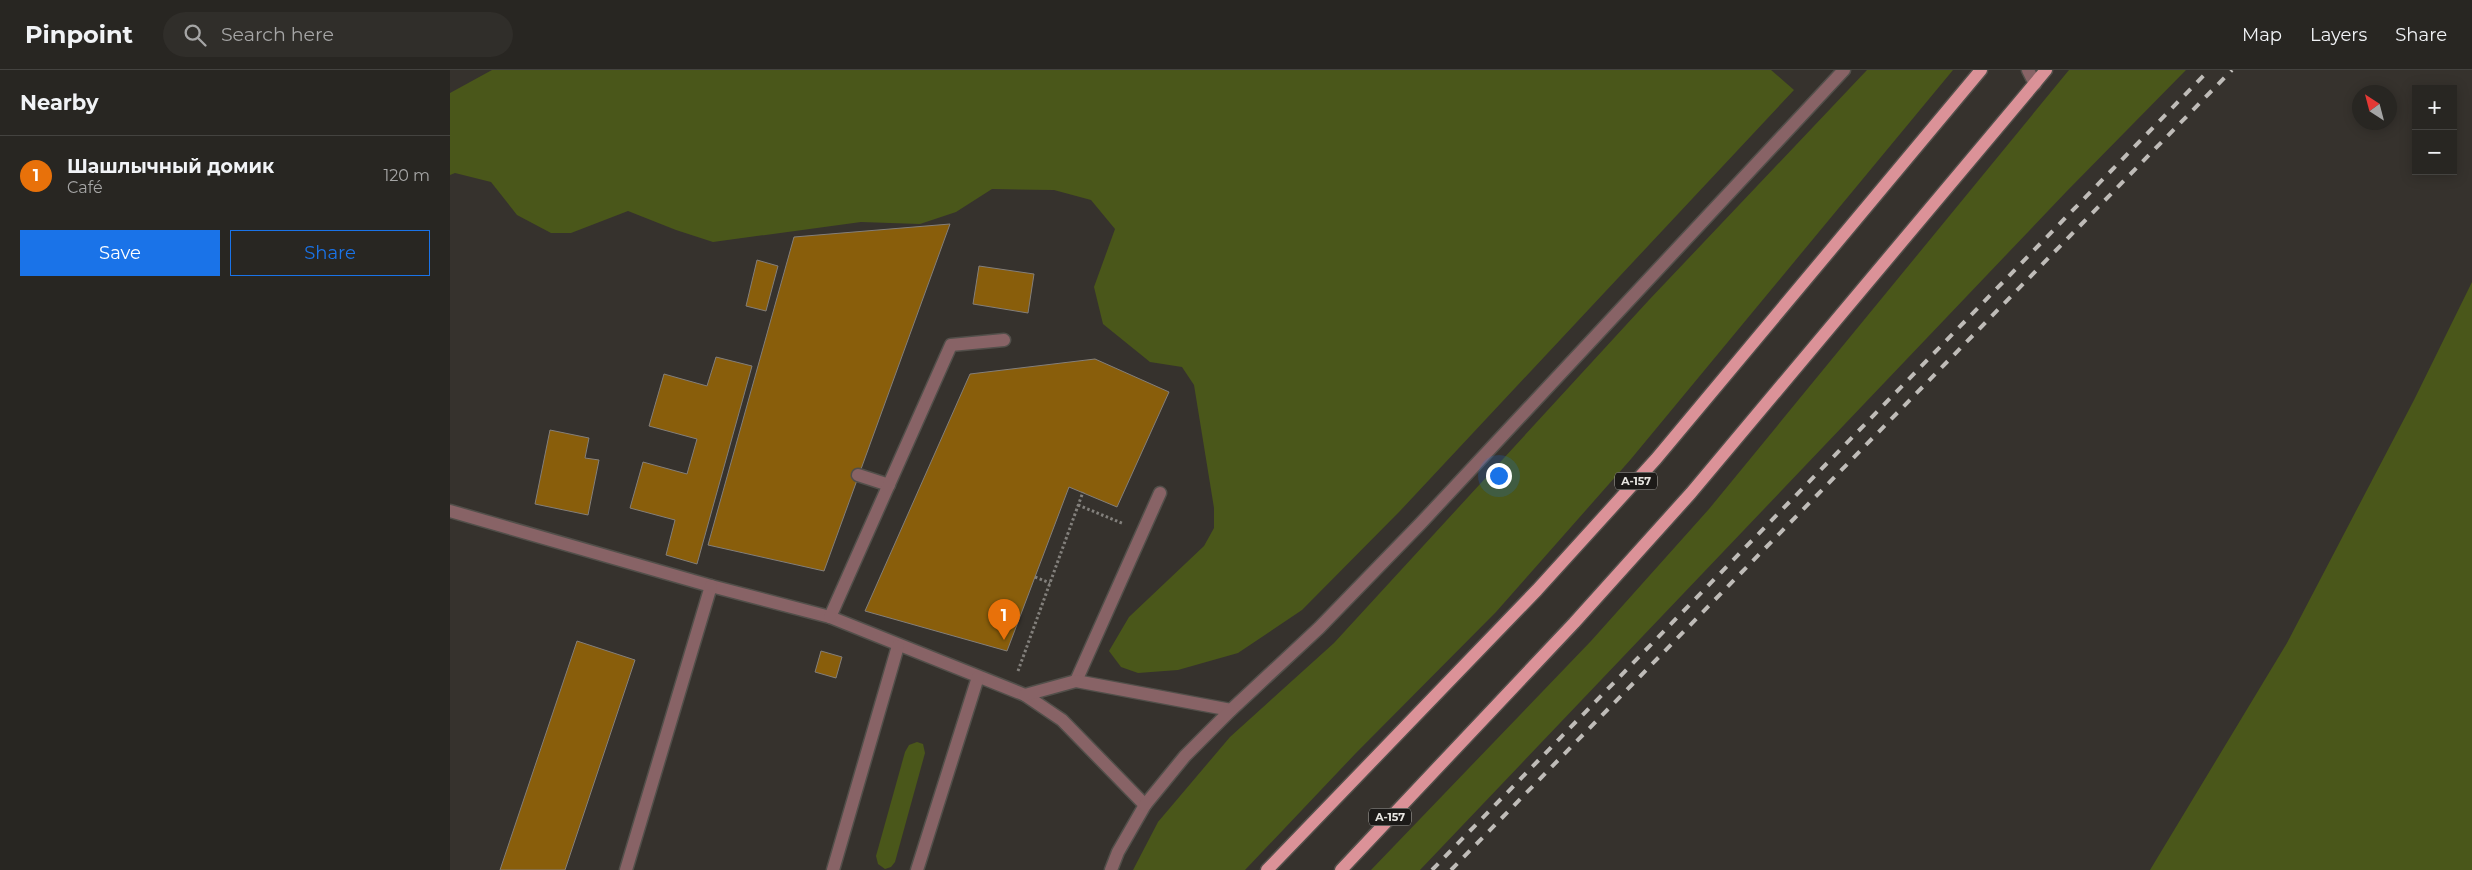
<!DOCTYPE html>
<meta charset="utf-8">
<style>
body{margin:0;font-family:Montserrat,sans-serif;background:#302e2a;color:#f1f3f6}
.controls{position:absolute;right:15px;top:15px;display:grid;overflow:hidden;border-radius:0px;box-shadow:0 2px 12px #0003}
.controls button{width:45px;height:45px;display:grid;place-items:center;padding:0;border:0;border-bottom:1px solid #444340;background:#282622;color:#f1f3f6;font:25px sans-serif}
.compass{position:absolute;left:1902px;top:15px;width:45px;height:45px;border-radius:50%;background:#282622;box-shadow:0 2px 12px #0003;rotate:324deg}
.you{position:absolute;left:1048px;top:405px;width:18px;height:18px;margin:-12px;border:4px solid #fff;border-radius:50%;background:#1a73e8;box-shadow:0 0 0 8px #1a73e833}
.badge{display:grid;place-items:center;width:32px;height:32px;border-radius:50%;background:#1a73e8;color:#fff;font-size:16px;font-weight:700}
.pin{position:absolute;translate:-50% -41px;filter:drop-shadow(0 1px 2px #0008)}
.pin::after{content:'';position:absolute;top:26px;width:18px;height:15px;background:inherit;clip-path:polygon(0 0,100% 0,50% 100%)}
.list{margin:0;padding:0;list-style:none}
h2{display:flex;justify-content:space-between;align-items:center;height:65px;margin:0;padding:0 20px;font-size:21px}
h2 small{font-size:16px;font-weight:400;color:#a5a5a5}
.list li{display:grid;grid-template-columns:32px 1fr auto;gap:15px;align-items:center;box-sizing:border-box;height:80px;padding:0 20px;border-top:1px solid #444340}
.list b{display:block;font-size:19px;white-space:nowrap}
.list p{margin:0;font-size:16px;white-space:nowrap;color:#a5a5a5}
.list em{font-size:16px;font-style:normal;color:#a5a5a5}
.actions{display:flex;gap:10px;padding:15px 20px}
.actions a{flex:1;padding:11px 0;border:1px solid #1a73e8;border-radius:0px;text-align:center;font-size:18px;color:#1a73e8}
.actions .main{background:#1a73e8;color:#fff}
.icon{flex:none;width:28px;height:28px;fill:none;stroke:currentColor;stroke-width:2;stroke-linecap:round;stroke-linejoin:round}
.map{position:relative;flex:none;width:2022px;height:800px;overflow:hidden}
header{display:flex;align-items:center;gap:30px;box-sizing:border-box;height:70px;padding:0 25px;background:#282622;border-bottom:1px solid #444340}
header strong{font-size:24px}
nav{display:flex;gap:28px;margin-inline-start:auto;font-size:18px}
.search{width:350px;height:45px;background:#302e2a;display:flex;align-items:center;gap:12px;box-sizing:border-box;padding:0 18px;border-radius:28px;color:#a5a5a5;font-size:19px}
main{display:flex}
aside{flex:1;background:#282622}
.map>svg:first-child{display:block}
.green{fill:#4a571a}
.building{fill:#895e0b;stroke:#847f7a}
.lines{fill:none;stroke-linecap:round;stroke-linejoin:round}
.minor-casing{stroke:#524f4a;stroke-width:15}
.major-casing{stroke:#524f4a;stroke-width:15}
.path{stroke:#83807c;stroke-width:3;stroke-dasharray:2.5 2.5;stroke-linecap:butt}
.minor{stroke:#886366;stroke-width:12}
.major{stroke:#db9298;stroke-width:12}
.rail{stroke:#bfbcb8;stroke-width:4;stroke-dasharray:9 9;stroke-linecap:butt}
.labels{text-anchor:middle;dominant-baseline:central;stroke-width:4;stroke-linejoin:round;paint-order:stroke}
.shield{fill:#1c1a18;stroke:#aba9a5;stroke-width:1}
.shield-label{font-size:11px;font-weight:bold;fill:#e8e6e2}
</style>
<header>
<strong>Pinpoint</strong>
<div class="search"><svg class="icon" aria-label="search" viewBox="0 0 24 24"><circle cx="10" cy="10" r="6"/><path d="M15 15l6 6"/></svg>Search here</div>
<nav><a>Map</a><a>Layers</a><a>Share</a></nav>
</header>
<main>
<aside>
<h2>Nearby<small></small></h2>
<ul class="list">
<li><span class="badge" style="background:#e8710a">1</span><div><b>Шашлычный домик</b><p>Café</p></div><em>120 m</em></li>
</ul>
<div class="actions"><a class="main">Save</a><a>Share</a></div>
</aside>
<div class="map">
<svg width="2022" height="800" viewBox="0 0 2022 800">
<rect width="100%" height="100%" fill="#36322d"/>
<g class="green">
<path d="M 42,0 L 1321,0 L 1344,20 L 950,441 L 852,540 L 788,583 L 728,600 L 688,603 L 671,597 L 659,581 L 679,547 L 754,476 L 764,458 L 764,438 L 744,315 L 732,297 L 700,292 L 653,254 L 644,217 L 665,159 L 641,130 L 604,120 L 542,119 L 506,142 L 470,154 L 411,152 L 263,172 L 226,160 L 178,141 L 121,163 L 101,163 L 67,145 L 41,112 L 5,103 L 0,105 L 0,23 Z"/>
<path d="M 1417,0 L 1503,0 L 1181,389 L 1046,542 L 906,683 L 795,800 L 683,800 L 708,752 L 780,667 L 884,573 L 1199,230 Z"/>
<path d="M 1619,0 L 1736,0 L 1617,121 L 970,800 L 921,800 L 1141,571 L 1259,439 Z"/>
<path d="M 2022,212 L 2022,800 L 1700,800 L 1837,573 L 1964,330 Z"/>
<path d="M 467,672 L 473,674 L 475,683 L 445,792 L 441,797 L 435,799 L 428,794 L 426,786 L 455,682 L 459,675 Z"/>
</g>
<g class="building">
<path d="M 500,154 L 374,501 L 258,475 L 344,167 Z"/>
<path d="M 307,190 L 328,196 L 316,241 L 296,236 Z"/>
<path d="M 529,196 L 584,204 L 578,243 L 523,234 Z"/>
<path d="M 266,287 L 302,296 L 247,494 L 216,485 L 225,450 L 180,438 L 193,392 L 237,404 L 247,369 L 199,356 L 214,304 L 257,316 Z"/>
<path d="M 645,289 L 719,322 L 667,437 L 619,417 L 557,581 L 415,541 L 520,304 Z"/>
<path d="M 100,360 L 139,368 L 135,388 L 149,390 L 138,445 L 85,434 Z"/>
<path d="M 127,571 L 185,590 L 115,800 L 50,800 Z"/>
<path d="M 371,581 L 392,587 L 386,608 L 365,602 Z"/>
</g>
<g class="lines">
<g class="minor-casing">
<g id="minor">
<path d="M 1578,0 L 1585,14"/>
<path d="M 408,405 L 439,415"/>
<path d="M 0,441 L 261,516 L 380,547 L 575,625 L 612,650 L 695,735 L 668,782 L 661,800"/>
<path d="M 380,547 L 501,275 L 554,270"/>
<path d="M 626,611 L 710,423"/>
<path d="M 575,625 L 626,611 L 781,640"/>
<path d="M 695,735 L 735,686 L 781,640 L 869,558 L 971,453 L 1394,0"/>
<path d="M 176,800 L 261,516"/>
<path d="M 383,800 L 448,576"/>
<path d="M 467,800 L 528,607"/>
</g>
</g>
<g class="major-casing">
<g id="major">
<path d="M 817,800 L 1087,520 L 1206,389 L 1531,0"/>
<path d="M 891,800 L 1124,553 L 1241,423 L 1596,0"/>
</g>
</g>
<g class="path">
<path d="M 628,435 L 674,454"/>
<path d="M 585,507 L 600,513"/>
<path d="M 568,601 L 633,422"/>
</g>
<use href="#minor" class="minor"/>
<use href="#major" class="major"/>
<g class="rail">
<path d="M 982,800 L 1759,0"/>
<path d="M 1001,800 L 1782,0"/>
</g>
</g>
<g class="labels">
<g class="shield">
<rect x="1165" y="402.5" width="42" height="17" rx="4"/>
<rect x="919" y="738.5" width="42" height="17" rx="4"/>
</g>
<g class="shield-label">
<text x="1186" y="411">А-157</text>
<text x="940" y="747">А-157</text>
</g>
</g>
</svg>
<div class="controls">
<button>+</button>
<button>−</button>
</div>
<svg class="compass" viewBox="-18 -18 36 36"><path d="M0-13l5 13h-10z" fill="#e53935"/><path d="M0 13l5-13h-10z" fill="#a5a5a5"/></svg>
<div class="you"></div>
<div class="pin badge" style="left:554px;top:570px;background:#e8710a">1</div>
</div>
</main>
